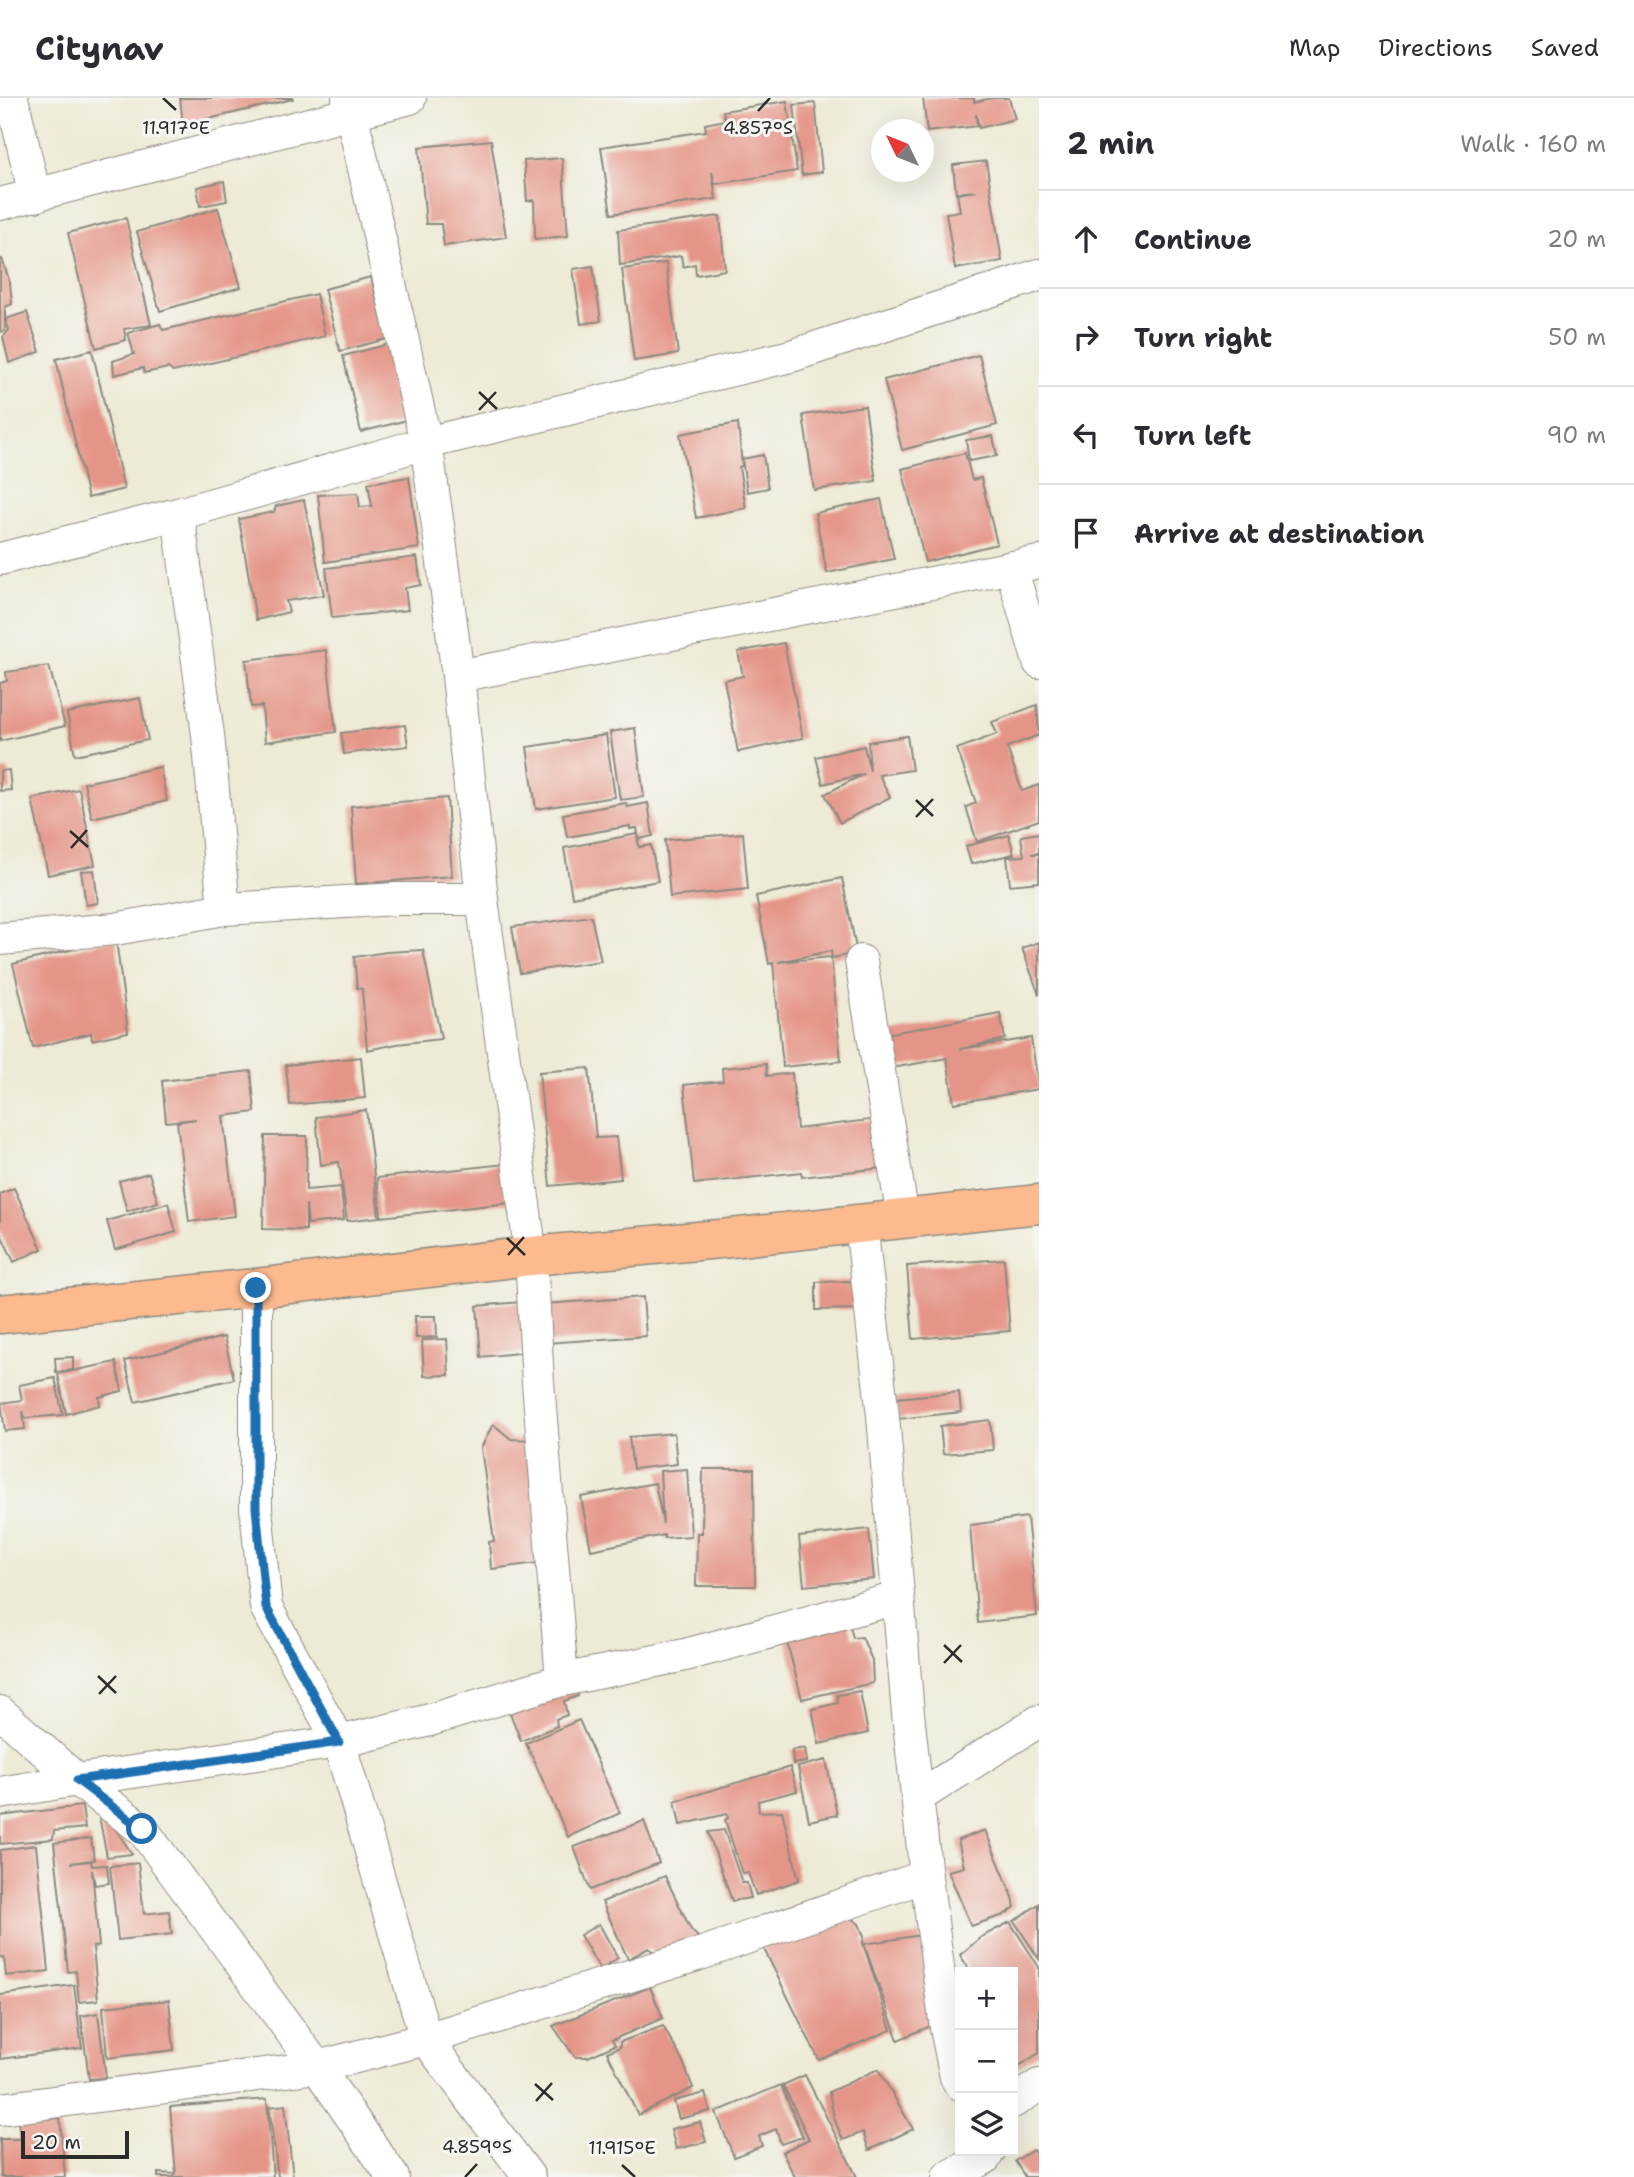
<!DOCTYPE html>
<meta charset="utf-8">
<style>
body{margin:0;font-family:"Shantell Sans",sans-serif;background:#f7f7f7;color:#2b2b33}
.controls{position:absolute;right:21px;bottom:21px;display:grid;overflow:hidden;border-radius:0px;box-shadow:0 7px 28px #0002}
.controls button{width:63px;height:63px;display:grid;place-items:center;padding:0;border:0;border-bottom:2px solid #e1e1e2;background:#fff;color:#2b2b33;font:35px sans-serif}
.compass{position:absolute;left:871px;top:21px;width:63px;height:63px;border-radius:50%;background:#fff;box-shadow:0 7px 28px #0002;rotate:313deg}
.scale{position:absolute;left:21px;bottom:18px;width:108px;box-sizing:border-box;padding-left:7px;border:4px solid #2b2b2b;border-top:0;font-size:19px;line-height:24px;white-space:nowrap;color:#2b2b2b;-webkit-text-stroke:5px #f6f6f2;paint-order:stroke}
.stop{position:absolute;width:21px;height:21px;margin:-16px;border:5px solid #1f6fb2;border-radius:50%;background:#fff}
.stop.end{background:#1f6fb2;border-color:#fff;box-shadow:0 2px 7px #0008}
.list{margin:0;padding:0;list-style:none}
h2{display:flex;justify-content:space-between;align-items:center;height:91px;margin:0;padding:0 28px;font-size:30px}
h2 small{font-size:23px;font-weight:400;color:#7c7c81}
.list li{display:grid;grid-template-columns:46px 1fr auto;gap:21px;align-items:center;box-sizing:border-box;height:98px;padding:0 28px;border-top:2px solid #e1e1e2}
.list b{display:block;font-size:26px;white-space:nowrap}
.list em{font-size:23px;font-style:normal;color:#7c7c81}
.icon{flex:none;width:38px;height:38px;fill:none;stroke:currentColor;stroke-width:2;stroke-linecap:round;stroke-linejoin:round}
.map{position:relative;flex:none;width:1039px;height:2079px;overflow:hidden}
header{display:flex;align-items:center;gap:42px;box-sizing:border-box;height:98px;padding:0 35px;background:#fff;border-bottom:2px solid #e1e1e2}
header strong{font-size:33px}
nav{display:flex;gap:38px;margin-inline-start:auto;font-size:24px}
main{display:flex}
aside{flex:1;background:#fff}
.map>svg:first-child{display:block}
.building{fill:#e59587}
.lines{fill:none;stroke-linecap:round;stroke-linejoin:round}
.street-casing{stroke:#8c8a80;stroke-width:34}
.highway-casing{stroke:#8c8a80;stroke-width:41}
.street{stroke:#fff;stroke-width:32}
.highway{stroke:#fcba8e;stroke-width:38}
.route{stroke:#1f6fb2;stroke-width:9}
.ticks{fill:none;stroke:#2b2b2b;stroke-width:2.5}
.ticks-label{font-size:18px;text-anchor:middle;fill:#2b2b2b;stroke:#f6f6f2;stroke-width:6;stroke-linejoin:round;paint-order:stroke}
</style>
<header>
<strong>Citynav</strong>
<nav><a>Map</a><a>Directions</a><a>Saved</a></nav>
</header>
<main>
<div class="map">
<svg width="1039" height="2079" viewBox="0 0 1039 2079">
<rect width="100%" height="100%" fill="#f6f6f2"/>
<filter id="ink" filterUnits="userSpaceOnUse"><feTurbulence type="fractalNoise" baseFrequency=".0143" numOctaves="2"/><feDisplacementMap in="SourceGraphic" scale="14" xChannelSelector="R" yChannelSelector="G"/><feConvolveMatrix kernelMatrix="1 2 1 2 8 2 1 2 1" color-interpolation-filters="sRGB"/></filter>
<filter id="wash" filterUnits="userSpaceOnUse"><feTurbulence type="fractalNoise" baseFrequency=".00686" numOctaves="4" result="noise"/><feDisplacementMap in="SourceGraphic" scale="28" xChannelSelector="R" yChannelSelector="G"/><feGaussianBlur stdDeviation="1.57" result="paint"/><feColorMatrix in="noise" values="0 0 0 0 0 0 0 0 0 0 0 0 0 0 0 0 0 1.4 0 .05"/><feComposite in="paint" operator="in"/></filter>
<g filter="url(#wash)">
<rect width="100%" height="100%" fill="#edead5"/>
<g id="blocks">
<g class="building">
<path d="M 180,0 L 293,0 L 293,1 L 183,27 Z"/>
<path d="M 923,0 L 974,0 L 974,4 L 992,0 L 1009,0 L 1015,21 L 979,30 L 976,16 L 977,28 L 927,34 Z"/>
<path d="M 787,3 L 797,73 L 715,86 L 712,74 L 716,101 L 611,116 L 601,49 L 706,33 L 705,26 L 725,22 L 723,13 Z"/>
<path d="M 815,5 L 822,74 L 802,77 L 794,7 Z"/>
<path d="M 491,42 L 506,139 L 444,148 L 441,126 L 426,126 L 419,49 Z"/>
<path d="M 562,60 L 568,138 L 535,141 L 534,102 L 527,103 L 524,63 Z"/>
<path d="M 986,63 L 1002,163 L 955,171 L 946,115 L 960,113 L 957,96 L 976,93 L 956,95 L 953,67 Z"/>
<path d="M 224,83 L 227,103 L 200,108 L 197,89 Z"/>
<path d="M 218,110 L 241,189 L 160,213 L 137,134 Z"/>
<path d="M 720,118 L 725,172 L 696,177 L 695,166 L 683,169 L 681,158 L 620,167 L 618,132 Z"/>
<path d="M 126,120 L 151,227 L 124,231 L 126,242 L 96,250 L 68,135 Z"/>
<path d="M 0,161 L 2,161 L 10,185 L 12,206 L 5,209 L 5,233 L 0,234 Z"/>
<path d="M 666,165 L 678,256 L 634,263 L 622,171 Z"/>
<path d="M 593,168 L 601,223 L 581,226 L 573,171 Z"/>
<path d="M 371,179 L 387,241 L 340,253 L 324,191 Z"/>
<path d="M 316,196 L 325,238 L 173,274 L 168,270 L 144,275 L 143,270 L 114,277 L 113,263 L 134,256 L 128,235 L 160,226 L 163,232 Z"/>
<path d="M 27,214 L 40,254 L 9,265 L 3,239 L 9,232 L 6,221 Z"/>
<path d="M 389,246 L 407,322 L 361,334 L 343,258 Z"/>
<path d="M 92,252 L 124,391 L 88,400 L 56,261 Z"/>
<path d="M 979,257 L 997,327 L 902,352 L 884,282 Z"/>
<path d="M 865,308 L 876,383 L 814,392 L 803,317 Z"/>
<path d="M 738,325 L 742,368 L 739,369 L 746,410 L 696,420 L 680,336 Z"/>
<path d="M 993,338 L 997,358 L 969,363 L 966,342 Z"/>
<path d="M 965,355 L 972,382 L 981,380 L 997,446 L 925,464 L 902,371 Z"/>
<path d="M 763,357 L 768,390 L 747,394 L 742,361 Z"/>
<path d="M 409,379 L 419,450 L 325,464 L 318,397 L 358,395 L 360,409 L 372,408 L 368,385 Z"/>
<path d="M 881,401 L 894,461 L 827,475 L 815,415 Z"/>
<path d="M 304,402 L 324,497 L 286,503 L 289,514 L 256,522 L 239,421 L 274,414 L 276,408 Z"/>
<path d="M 417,459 L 421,487 L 405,490 L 408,512 L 332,520 L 326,470 Z"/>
<path d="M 784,545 L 803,640 L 738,654 L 724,582 L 743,578 L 738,554 Z"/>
<path d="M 326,552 L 336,634 L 265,644 L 262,608 L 251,609 L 246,562 Z"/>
<path d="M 49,568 L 65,628 L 0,643 L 0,585 L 7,583 L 6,574 Z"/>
<path d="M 140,600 L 148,642 L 75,657 L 67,615 Z"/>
<path d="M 1037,607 L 1039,637 L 1007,649 L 1022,693 L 1039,687 L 1039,722 L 977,744 L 966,709 L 976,705 L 957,651 L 997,636 L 992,624 Z"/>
<path d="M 405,627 L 408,648 L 344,656 L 341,635 Z"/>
<path d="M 635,630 L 644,699 L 620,702 L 610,634 Z"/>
<path d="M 606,637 L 615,699 L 536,711 L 527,649 Z"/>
<path d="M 907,638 L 912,672 L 879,677 L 890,699 L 840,725 L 825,696 L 864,676 L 823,686 L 816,659 L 864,648 L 870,673 L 868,644 Z"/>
<path d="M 160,669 L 167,703 L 92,720 L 84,685 Z"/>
<path d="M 9,672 L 11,692 L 0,693 L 0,673 Z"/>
<path d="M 79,691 L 95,767 L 48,777 L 32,701 Z"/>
<path d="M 447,700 L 452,778 L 356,786 L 351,708 Z"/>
<path d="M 626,705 L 627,709 L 648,705 L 653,738 L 639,741 L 637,730 L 630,731 L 630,728 L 567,739 L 563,716 Z"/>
<path d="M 743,735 L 748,791 L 670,799 L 665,742 Z"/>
<path d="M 1039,735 L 1039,755 L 1031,756 L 1039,756 L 1039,784 L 1010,787 L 1007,759 L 1024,758 L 1021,738 Z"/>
<path d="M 637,736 L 639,749 L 651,747 L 658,783 L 572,799 L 564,750 Z"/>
<path d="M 1009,737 L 1014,756 L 971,766 L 966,748 Z"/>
<path d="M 94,772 L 98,805 L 86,807 L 81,773 Z"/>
<path d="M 842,780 L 857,855 L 832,860 L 831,853 L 778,864 L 831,859 L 841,963 L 783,969 L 773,865 L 769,866 L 756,798 Z"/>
<path d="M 591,818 L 601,863 L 520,875 L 512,829 Z"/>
<path d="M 116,841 L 128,934 L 92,942 L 91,935 L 33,950 L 13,866 Z"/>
<path d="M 1039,844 L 1039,897 L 1022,850 Z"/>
<path d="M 423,852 L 441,941 L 397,946 L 367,952 L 362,891 L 357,890 L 354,859 L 387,854 Z"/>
<path d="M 1000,915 L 1005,941 L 960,951 L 1031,940 L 1039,991 L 954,1005 L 947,960 L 892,970 L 886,936 Z"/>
<path d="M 361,959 L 365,1000 L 290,1007 L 286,967 Z"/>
<path d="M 766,966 L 767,978 L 792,975 L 797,1031 L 877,1021 L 882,1070 L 802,1079 L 801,1074 L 694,1086 L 684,987 L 723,983 L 722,970 Z"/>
<path d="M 589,970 L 596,1040 L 616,1039 L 621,1081 L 550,1088 L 539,974 Z"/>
<path d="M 251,973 L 255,1014 L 223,1018 L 235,1118 L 189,1124 L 177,1024 L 196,1021 L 166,1024 L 162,983 Z"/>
<path d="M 366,1012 L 379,1119 L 347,1123 L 339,1064 L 321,1067 L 316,1019 Z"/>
<path d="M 265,1038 L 307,1038 L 306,1092 L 341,1089 L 344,1122 L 308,1126 L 306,1106 L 306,1132 L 263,1131 Z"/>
<path d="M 505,1066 L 509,1105 L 381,1119 L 377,1080 Z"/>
<path d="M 149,1075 L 158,1104 L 127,1113 L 119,1083 Z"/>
<path d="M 14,1090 L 42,1151 L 14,1164 L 0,1134 L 0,1096 Z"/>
<path d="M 168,1105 L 176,1134 L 115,1152 L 107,1123 Z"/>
<path d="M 1004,1161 L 1010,1233 L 913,1241 L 907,1168 Z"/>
<path d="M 856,1183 L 857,1211 L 816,1212 L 816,1184 Z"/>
<path d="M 643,1199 L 646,1238 L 546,1245 L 544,1206 Z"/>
<path d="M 521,1204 L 526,1254 L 481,1259 L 477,1208 Z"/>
<path d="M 415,1218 L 436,1218 L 437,1239 L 416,1240 Z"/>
<path d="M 224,1239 L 234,1281 L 135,1304 L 125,1263 Z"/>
<path d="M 447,1241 L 449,1277 L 424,1278 L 422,1242 Z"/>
<path d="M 73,1259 L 73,1272 L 56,1274 L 55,1260 Z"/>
<path d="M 116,1264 L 122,1293 L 99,1299 L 100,1307 L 66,1316 L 58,1276 Z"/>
<path d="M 55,1280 L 63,1317 L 25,1320 L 23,1313 L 25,1331 L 5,1333 L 1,1305 L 22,1302 L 19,1287 Z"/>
<path d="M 959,1294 L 961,1314 L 898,1321 L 895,1300 Z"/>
<path d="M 990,1322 L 993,1352 L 943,1356 L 940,1328 Z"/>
<path d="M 493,1326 L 511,1341 L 533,1342 L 546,1464 L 491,1471 L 489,1444 L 494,1443 L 481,1350 Z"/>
<path d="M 674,1335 L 677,1366 L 633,1371 L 629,1339 Z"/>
<path d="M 687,1371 L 691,1438 L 664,1440 L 664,1437 L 591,1452 L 581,1399 L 655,1385 L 663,1426 L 660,1373 Z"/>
<path d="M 703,1371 L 754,1371 L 755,1488 L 696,1488 L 697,1435 L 702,1435 Z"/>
<path d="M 1027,1419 L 1037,1518 L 978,1525 L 970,1427 Z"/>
<path d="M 869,1431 L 874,1481 L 804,1488 L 799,1439 Z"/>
<path d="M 848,1522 L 853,1540 L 862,1539 L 872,1562 L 873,1585 L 802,1601 L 785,1537 Z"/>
<path d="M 576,1589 L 578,1598 L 564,1603 L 567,1617 L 556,1621 L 557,1628 L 521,1643 L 510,1615 Z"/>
<path d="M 860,1593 L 868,1635 L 819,1646 L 812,1611 L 838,1605 L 837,1597 Z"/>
<path d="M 579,1622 L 620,1715 L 568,1739 L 526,1645 Z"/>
<path d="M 805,1650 L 807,1664 L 793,1666 L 792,1652 Z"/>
<path d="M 826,1662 L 837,1717 L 809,1723 L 798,1669 Z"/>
<path d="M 790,1669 L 797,1693 L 758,1703 L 759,1714 L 782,1713 L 799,1782 L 756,1797 L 748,1775 L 742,1775 L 725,1722 L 728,1720 L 727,1716 L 680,1727 L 675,1703 Z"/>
<path d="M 82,1708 L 85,1730 L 54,1733 L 53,1741 L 0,1746 L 0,1718 Z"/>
<path d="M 103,1712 L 132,1756 L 107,1759 L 98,1713 Z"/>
<path d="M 644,1723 L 659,1765 L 590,1792 L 574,1749 Z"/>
<path d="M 724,1732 L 742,1785 L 747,1785 L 751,1800 L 732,1803 L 708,1734 Z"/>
<path d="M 985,1732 L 1013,1799 L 1015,1809 L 1004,1817 L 971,1828 L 948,1773 L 964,1769 L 958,1742 Z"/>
<path d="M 91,1740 L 94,1762 L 70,1765 L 91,1763 L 92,1768 L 107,1767 L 109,1785 L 95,1787 L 92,1772 L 99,1848 L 93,1849 L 98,1902 L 79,1904 L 76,1873 L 68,1874 L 54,1745 Z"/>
<path d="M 36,1747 L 49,1873 L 6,1878 L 4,1859 L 0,1859 L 0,1752 Z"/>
<path d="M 138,1765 L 144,1816 L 169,1813 L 172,1836 L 118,1842 L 110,1768 Z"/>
<path d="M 665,1778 L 691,1832 L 698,1839 L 693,1848 L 654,1855 L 649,1850 L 628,1861 L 602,1804 Z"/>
<path d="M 1039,1806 L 1039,1861 L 1014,1823 Z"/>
<path d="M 844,1815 L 859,1826 L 864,1838 L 863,1845 L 891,1932 L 819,1962 L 761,1845 Z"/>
<path d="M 1010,1824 L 1039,1869 L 1039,1955 L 1013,1972 L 1013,1874 L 971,1874 L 960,1857 L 981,1839 Z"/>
<path d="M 599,1826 L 618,1860 L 600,1871 L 580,1837 Z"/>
<path d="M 921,1837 L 933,1927 L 898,1942 L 864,1846 Z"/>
<path d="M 74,1887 L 82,1950 L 0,1961 L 0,1897 Z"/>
<path d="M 650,1889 L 663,1920 L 612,1942 L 615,1947 L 588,1959 L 575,1959 L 553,1928 Z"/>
<path d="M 169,1902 L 174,1952 L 107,1960 L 103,1909 Z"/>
<path d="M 98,1915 L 106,1980 L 89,1981 L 81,1918 Z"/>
<path d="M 663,1928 L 683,1964 L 693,1990 L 638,2017 L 607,1954 L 620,1949 L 620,1944 Z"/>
<path d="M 878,1971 L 913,2031 L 869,2052 L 863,2034 L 843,2042 L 834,2020 L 829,1994 Z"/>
<path d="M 805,1977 L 857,2079 L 795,2079 L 782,2054 L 809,2041 L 783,1987 Z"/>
<path d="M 781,1987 L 803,2039 L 781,2046 L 776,2031 L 759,2038 L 762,2048 L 734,2059 L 716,2014 Z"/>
<path d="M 705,1995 L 710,2013 L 679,2021 L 674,2003 Z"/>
<path d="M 267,2001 L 273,2079 L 158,2079 L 158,2075 L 176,2076 L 170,2009 Z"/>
<path d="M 285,2007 L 293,2079 L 278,2079 L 269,2009 Z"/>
<path d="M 60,2020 L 65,2079 L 1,2079 L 0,2041 L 20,2041 L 18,2023 Z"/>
<path d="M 700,2024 L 706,2044 L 676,2051 L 671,2031 Z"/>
<path d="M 1033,2052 L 1039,2061 L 1039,2079 L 1025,2079 L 1015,2063 Z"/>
</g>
</g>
</g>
<g filter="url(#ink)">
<use href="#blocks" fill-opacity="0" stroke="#8c8a80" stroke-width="2"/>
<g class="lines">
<g class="street-casing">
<g id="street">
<path d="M 12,0 L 35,98"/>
<path d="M 348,0 L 426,345 L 440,442 L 458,578 L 482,801 L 531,1158 L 538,1284 L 562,1582"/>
<path d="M 0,106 L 410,0"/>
<path d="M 178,416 L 208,637 L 224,811"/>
<path d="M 0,461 L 178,416 L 426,345 L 791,258 L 1039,177"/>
<path d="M 1011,469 L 1039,564"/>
<path d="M 458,578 L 1039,464"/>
<path d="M 0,841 L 115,831 L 224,811 L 397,801 L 482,801"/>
<path d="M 861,863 L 903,1120"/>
<path d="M 861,1126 L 883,1318 L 908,1616 L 926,1778 L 946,1930 L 956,1979 L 960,1986"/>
<path d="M 256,1190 L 256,1411 L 266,1509 L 339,1644 L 426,1941 L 529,2079"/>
<path d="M 0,1614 L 77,1682 L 142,1731 L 317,1969 L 393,2079"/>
<path d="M 0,1695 L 77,1682 L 339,1644 L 430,1622 L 562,1582 L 685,1557 L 898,1500"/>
<path d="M 918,1699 L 1039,1623"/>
<path d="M 1013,2004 L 1039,1987"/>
<path d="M 0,2011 L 317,1969 L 426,1941 L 697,1857 L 926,1778"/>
<path d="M 948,2079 L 985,2060 L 989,2053"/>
</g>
</g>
<g class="highway-casing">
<path id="highway" d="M 0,1216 L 256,1190 L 531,1158 L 731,1140 L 1039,1106"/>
</g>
<use href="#street" class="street"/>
<use href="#highway" class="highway"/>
</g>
</g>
<g class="lines" filter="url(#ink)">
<path class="route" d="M 142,1731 L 77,1682 L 339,1644 L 266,1509 L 256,1410 L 256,1190"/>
</g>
<path class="ticks" d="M 163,0 L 176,12M 758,13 L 770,0M 479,294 L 497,311M 479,312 L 496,294M 916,702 L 933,718M 916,719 L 933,701M 70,733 L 88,749M 71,750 L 87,732M 507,1140 L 525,1157M 508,1157 L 524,1139M 944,1547 L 962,1564M 944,1565 L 961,1547M 98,1578 L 116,1595M 99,1596 L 116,1578M 535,1986 L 553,2002M 536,2003 L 552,1985M 622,2067 L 635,2079M 465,2079 L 477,2066"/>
<g class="ticks-label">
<text x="176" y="36">11.917°E</text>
<text x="758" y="36">4.857°S</text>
<text x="477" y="2055">4.859°S</text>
<text x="622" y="2056">11.915°E</text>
</g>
</svg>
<div class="controls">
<button>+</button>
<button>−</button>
<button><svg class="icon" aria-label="layers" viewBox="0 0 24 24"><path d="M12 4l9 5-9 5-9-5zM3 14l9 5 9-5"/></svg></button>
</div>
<svg class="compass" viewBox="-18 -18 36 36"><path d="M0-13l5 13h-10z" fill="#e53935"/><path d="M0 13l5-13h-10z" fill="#7c7c81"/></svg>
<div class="scale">20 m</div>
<div class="stop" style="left:142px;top:1731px"></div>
<div class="stop end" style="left:256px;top:1190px"></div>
</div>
<aside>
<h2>2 min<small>Walk · 160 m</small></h2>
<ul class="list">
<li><svg class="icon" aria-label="ahead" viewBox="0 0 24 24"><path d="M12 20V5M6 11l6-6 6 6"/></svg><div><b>Continue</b></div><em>20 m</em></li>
<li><svg class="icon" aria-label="right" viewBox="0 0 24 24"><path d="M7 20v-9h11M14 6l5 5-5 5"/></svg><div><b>Turn right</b></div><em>50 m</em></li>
<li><svg class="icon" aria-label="left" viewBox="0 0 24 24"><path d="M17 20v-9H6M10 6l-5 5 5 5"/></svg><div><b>Turn left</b></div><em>90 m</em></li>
<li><svg class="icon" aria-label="arrive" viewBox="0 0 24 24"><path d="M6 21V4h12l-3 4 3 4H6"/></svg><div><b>Arrive at destination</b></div></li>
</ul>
</aside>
</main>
